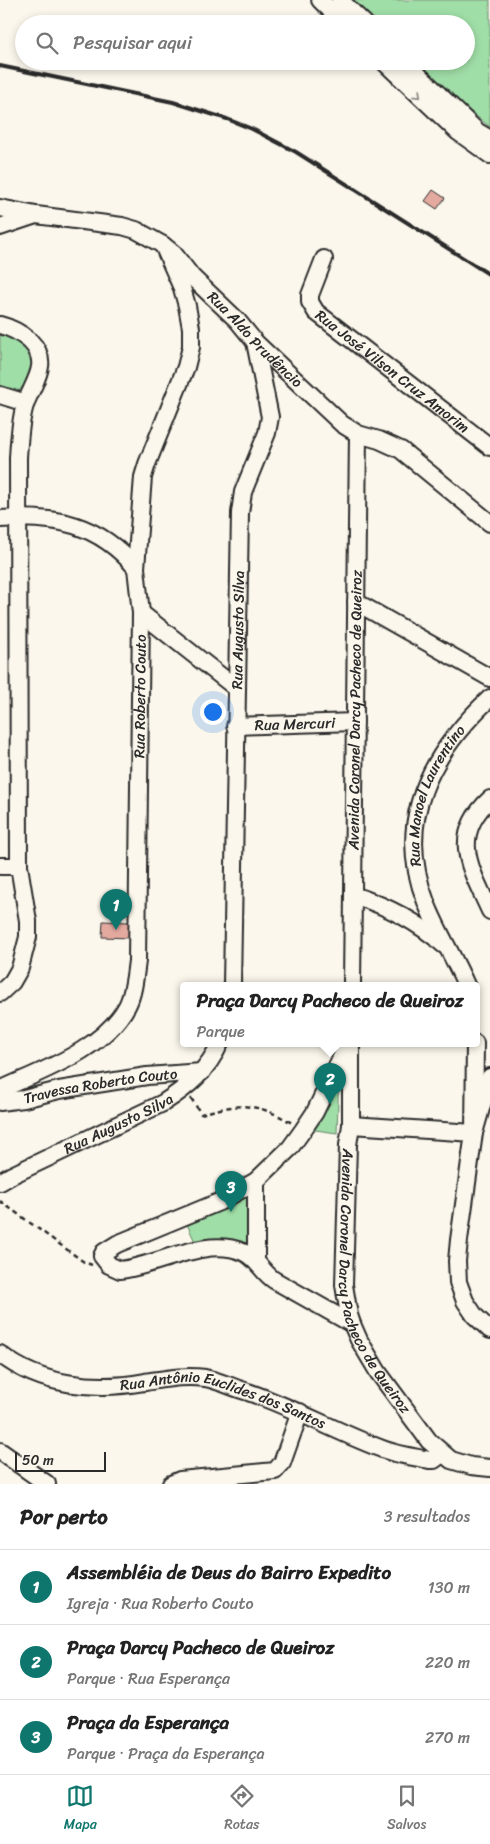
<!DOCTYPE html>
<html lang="pt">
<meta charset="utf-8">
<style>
body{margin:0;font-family:Sriracha,sans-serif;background:#f6f6f6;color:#222}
.scale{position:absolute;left:15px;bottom:12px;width:91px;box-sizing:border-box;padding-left:5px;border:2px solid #2b2b2b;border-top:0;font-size:14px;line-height:18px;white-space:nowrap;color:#2b2b2b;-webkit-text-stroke:4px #fbf7ec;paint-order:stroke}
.you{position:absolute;left:212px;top:711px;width:18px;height:18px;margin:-12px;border:4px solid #fff;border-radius:50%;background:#1a73e8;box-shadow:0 0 0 8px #1a73e833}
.badge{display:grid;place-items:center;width:32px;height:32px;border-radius:50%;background:#0f766e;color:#fff;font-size:16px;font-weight:700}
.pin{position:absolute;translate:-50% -41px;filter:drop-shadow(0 1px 2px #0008)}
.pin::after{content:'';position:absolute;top:26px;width:18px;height:15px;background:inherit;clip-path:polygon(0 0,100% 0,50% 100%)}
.popup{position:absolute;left:180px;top:982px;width:300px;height:65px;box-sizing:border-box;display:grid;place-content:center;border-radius:5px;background:#fff;filter:drop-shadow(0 1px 4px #0005);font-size:16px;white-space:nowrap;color:#767676}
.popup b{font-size:19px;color:#222}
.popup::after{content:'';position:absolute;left:50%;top:100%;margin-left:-10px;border:10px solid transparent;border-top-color:#fff}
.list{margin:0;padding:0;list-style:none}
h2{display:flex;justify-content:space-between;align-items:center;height:65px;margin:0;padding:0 20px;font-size:21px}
h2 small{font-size:16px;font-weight:400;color:#767676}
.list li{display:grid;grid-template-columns:32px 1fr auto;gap:15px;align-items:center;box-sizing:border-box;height:75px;padding:0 20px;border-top:1px solid #e0e0e0}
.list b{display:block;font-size:19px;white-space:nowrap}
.list p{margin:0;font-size:16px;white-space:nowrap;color:#767676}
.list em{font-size:16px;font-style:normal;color:#767676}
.icon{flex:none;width:28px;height:28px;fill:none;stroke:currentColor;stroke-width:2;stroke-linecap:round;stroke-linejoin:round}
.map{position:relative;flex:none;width:490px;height:1484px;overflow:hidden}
.search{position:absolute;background:#fff;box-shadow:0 2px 8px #0003;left:15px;right:15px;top:15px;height:55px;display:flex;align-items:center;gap:12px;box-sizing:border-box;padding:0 18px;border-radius:28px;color:#767676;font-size:19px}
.sheet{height:290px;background:#fff}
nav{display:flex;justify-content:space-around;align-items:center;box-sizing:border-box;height:70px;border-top:1px solid #e0e0e0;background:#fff;font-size:14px;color:#767676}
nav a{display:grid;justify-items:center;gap:2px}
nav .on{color:#0f766e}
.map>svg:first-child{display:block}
.green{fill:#a0dea7;stroke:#668469}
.building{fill:#e4aaa0;stroke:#2b2b2b}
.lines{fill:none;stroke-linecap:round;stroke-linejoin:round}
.minor-casing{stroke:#2b2b2b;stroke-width:20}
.path{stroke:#2b2b2b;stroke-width:2.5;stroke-dasharray:5 4;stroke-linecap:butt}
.minor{stroke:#fbf7ec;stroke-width:16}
.rail{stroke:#2b2b2b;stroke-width:4}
.oneway{stroke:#93918c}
.labels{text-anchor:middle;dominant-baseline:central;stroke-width:4;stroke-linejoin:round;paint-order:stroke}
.street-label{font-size:15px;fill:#2b2b2b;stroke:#fbf7ec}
</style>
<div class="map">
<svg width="490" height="1484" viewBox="0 0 490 1484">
<rect width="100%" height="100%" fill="#fbf7ec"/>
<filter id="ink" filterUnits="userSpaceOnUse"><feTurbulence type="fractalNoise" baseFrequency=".02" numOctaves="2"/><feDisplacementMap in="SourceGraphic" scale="10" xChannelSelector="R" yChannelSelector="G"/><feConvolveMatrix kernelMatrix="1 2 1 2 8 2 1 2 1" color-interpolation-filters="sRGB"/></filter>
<g filter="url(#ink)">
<g class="green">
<path d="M 353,0 L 490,0 L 490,127 L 460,103 L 417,61 L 466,61 L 466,24 L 378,24 Z"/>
<path d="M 0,328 L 18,333 L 35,361 L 28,380 L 17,393 L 0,392 Z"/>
<path d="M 339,1070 L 337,1133 L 308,1129 Z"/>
<path d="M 245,1194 L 250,1194 L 252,1244 L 220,1241 L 196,1244 L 186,1222 Z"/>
</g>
<g class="building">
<path d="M 433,190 L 445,198 L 437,209 L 425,201 Z"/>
<path d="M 103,921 L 129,922 L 130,938 L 102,937 Z"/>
</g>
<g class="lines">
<g class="minor-casing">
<g id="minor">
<path d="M 320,0 L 345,24"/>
<path d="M 340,0 L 365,24"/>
<path d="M 383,61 L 458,132 L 490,155"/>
<path d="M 404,61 L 478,132 L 490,139"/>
<path id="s1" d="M 0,208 L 36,215 L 122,226 L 136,230 L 163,245 L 174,254 L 192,277 L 237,320 L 255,342 L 342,424 L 358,434 L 379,440 L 401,450 L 490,523"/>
<path d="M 0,227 L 33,216"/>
<path id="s2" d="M 324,259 L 310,295 L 310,302 L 316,312 L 490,447"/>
<path d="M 0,325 C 12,328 21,333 30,341 C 52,363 33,382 25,405 C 20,421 19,441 18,458 L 19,866 L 28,921 L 28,937 L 20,968 L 12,982 L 0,993"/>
<path d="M 0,395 L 26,403"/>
<path d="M 0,519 C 56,515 99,524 136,568"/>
<path d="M 356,602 L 490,678"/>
<path d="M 141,613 L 236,688"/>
<path id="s3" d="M 235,726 L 355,722"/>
<path d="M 490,799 C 449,837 471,869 490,911"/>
<path d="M 0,866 L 19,866"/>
<path d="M 353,895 C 387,906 417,921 444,945"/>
<path id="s4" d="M 232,985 L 240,513 L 243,492 L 267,433 L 270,417 L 255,342"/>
<path id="s5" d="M 352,985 L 358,434"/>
<path id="s6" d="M 466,985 C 454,957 437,931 426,902 C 394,821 430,754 490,698"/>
<path d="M 348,1043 L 315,1112 L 303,1130 L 290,1148 L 256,1181 L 219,1202 L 117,1244 L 104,1252 L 102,1256 L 109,1265 L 120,1270 C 158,1266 205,1236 243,1252 C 256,1257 262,1272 274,1280 L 352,1324"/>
<path id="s7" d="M 351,1043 L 351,1125 L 348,1145 L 344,1285 L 349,1315 L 352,1324 L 359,1340 L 378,1372 L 429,1441 L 451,1460 L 471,1466 L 490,1468"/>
<path d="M 475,1043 L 474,1133 L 459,1240 L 457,1261 L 458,1282 L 465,1301 L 475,1316 L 490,1330"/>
<path id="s8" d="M 0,1090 C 43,1070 103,1050 127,1006 C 134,993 135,975 137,961 L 141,613 L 136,568 L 143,477 L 147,464 L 186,367 L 191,347 L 191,328 L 187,306 L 182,288 L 163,245"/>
<path id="s9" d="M 0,1102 L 24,1099 L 59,1090 L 147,1076 L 202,1072"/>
<path d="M 351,1125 L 474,1133 L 490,1077"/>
<path id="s10" d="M 0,1182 L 12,1175 L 163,1103 C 188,1087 208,1070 220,1043"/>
<path d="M 256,1260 L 256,1181"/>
<path id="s11" d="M 0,1354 C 40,1386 96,1391 145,1382 C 165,1379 184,1375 205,1378 C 220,1381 234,1388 248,1392 C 295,1408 338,1433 385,1450 C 399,1455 414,1457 429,1460 L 434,1460 L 442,1454"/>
<path d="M 0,1451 L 47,1484"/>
<path d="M 171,1484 L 180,1480 L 275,1471 L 282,1463 L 300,1412"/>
</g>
</g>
<g class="path">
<path d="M 191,1098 L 201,1114 C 240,1103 256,1102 292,1123"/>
<path d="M 0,1201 L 84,1262 L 92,1265"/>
</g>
<use href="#minor" class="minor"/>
<path class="rail" d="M 0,66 L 173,102 L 227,119 L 252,129 L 296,152 L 490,275"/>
</g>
<defs><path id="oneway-chevron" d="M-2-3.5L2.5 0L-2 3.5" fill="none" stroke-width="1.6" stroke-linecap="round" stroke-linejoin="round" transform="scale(1.25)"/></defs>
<use class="oneway" href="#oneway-chevron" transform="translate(418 95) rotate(44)"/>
</g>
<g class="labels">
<g class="street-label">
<text stroke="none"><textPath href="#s1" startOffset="301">Rua Aldo Prudêncio</textPath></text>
<text stroke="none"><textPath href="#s2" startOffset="154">Rua José Vilson Cruz Amorim</textPath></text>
<text stroke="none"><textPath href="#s4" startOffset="355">Rua Augusto Silva</textPath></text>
<text stroke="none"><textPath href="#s8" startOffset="466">Rua Roberto Couto</textPath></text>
<text stroke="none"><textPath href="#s5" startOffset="275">Avenida Coronel Darcy Pacheco de Queiroz</textPath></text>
<text stroke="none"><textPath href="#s3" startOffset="60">Rua Mercuri</textPath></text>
<text stroke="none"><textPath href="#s6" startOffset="205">Rua Manoel Laurentino</textPath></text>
<text stroke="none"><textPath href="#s9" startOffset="102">Travessa Roberto Couto</textPath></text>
<text stroke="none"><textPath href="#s10" startOffset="132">Rua Augusto Silva</textPath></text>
<text stroke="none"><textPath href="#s7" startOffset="246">Avenida Coronel Darcy Pacheco de Queiroz</textPath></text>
<text stroke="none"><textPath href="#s11" startOffset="234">Rua Antônio Euclides dos Santos</textPath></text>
</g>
</g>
</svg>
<div class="scale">50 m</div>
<div class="you"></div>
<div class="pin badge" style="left:116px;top:930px">1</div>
<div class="pin badge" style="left:330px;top:1104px">2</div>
<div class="popup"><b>Praça Darcy Pacheco de Queiroz</b>Parque</div>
<div class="pin badge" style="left:231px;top:1212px">3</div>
<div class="search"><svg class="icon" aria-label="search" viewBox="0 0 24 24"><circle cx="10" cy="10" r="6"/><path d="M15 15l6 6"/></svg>Pesquisar aqui</div>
</div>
<section class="sheet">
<h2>Por perto<small>3 resultados</small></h2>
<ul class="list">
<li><span class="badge">1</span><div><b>Assembléia de Deus do Bairro Expedito</b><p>Igreja · Rua Roberto Couto</p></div><em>130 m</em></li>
<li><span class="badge">2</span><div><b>Praça Darcy Pacheco de Queiroz</b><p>Parque · Rua Esperança</p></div><em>220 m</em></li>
<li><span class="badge">3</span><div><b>Praça da Esperança</b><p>Parque · Praça da Esperança</p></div><em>270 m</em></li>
</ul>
</section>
<nav>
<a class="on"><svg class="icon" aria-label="map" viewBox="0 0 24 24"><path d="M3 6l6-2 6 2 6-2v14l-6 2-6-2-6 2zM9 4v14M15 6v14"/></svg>Mapa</a>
<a><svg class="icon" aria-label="directions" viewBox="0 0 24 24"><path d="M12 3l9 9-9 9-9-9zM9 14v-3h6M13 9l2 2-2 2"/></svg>Rotas</a>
<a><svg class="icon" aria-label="saved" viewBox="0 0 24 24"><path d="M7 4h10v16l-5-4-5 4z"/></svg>Salvos</a>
</nav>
